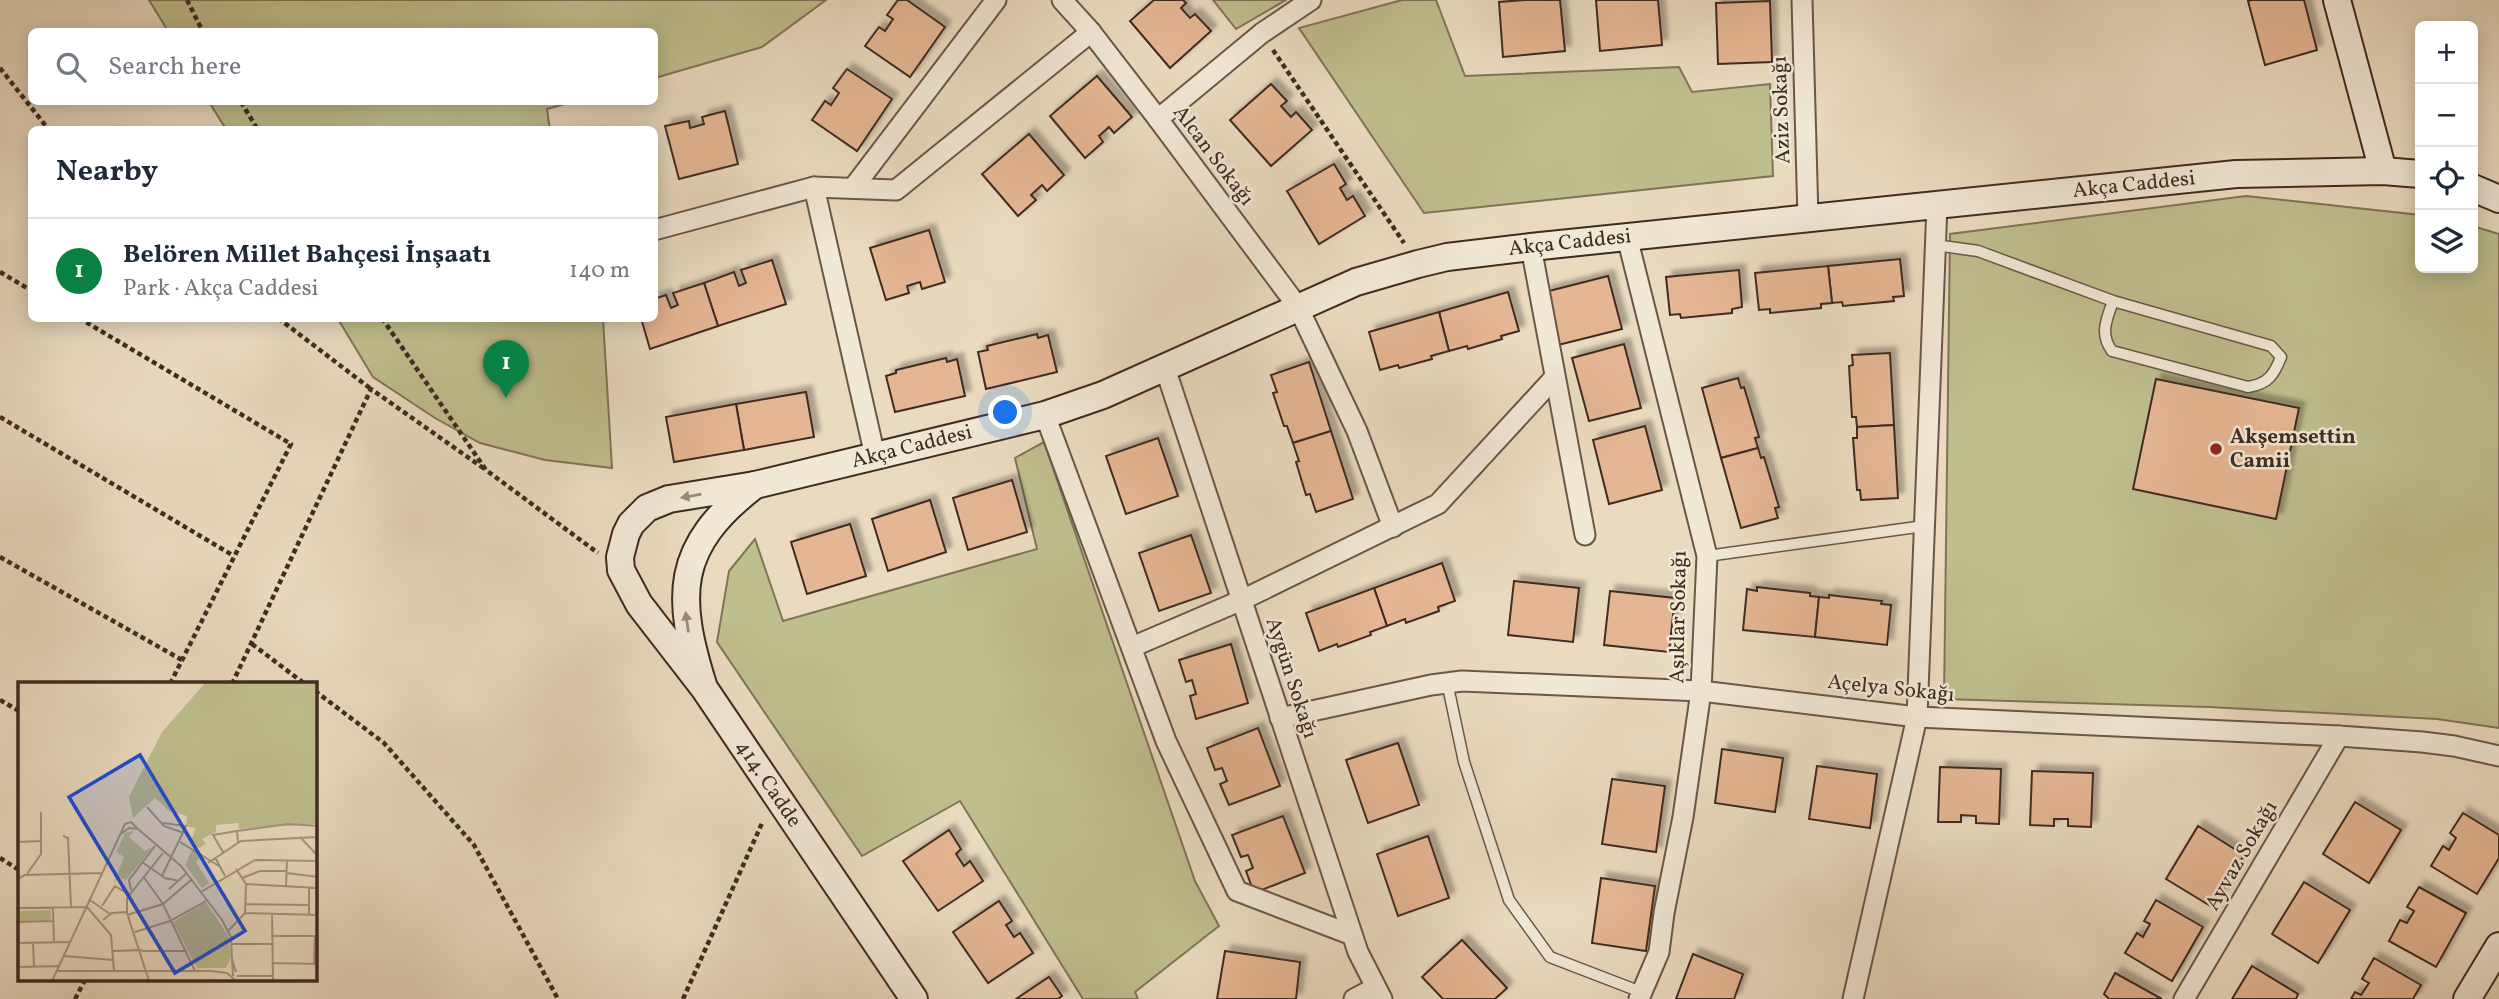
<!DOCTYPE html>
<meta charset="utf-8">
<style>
body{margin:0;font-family:Vollkorn,serif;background:#f2f2f3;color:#1f2937}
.controls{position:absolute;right:21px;top:21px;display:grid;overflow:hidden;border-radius:10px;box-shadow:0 4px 18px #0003}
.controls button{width:63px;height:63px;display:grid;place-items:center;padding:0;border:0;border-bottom:2px solid #e0e1e3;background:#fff;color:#1f2937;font:35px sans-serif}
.you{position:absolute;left:1006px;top:413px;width:24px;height:24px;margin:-18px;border:5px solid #fff;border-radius:50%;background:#1a73e8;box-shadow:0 0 0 10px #1a73e833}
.badge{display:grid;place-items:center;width:46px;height:46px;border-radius:50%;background:#0b8043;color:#fff;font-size:23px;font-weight:700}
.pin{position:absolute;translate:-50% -58px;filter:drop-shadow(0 2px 4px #0008)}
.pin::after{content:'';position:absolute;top:37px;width:24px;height:21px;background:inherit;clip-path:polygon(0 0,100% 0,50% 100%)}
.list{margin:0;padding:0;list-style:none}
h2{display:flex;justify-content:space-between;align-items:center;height:91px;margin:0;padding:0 28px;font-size:30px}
h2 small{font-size:23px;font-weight:400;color:#747a83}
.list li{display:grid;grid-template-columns:46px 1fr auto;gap:21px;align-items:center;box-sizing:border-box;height:105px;padding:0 28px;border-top:2px solid #e0e1e3}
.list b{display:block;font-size:26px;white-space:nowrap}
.list p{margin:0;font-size:23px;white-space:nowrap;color:#747a83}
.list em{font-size:23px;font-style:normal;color:#747a83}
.icon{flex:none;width:38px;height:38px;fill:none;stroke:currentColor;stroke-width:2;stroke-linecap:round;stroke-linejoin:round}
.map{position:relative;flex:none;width:2499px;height:999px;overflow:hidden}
.search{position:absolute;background:#fff;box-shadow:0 4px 18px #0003;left:28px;top:28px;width:630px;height:77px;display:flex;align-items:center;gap:18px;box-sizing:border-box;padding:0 24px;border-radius:10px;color:#747a83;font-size:26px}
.panel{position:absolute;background:#fff;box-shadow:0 4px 18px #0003;left:28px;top:126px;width:630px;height:196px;border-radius:10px}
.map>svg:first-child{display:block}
.green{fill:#bfbe8d;stroke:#807457;stroke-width:2}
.building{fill:#e5b693;stroke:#402b21;stroke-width:2;filter:url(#shadow)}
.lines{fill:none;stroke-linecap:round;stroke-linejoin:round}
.lane-casing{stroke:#6a5749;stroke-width:13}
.street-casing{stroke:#6a5749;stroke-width:23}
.secondary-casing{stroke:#402b21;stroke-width:30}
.path{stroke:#402b21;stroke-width:4.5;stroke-dasharray:5 3.5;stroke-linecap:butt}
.lane{stroke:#f1e8d6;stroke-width:10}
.street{stroke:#f1e8d6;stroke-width:19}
.secondary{stroke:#f1e8d6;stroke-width:26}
.oneway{fill:#988a7c}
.poi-dot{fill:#8f2418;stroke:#f1e8d6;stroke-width:2.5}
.labels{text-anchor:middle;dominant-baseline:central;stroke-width:5;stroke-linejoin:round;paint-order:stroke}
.street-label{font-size:21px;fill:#402b21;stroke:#f1e8d6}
.poi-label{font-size:21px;font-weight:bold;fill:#402b21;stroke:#f1e8d6;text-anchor:start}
.inset-road{fill:none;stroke:#a69580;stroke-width:2}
.view{fill:#1d4ed8;fill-opacity:0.15;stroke:#1d4ed8;stroke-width:3.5}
.inset-edge{fill:none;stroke:#402b21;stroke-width:3.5}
</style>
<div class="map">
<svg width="2499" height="999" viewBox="0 0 2499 999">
<defs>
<filter id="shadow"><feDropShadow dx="6" dy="-6" stdDeviation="2" flood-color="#0004"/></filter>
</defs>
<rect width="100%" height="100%" fill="#eadbc0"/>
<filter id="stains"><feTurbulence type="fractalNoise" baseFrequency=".00286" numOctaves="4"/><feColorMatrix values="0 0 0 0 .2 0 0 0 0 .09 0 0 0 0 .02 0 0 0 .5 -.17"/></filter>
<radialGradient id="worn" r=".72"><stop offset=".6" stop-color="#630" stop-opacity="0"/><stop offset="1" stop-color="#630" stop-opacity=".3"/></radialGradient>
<g class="green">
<path d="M 149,0 L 826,0 L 762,47 L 655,78 L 654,32 L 168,31 Z"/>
<path d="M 1213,0 L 1286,0 L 1236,29 Z"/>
<path d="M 1402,0 L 1436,0 L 1465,76 L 1679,67 L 1692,92 L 1770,84 L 1773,176 L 1424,213 L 1299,28 Z"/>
<path d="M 209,102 L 572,102 L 547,109 L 550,130 L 226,129 Z"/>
<path d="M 2246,196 L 2420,215 L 2420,268 L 2473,268 L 2473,226 L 2499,234 L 2499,728 L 2437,719 L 2209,707 L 1944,699 L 1950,234 Z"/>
<path d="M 338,319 L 603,319 L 612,468 L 545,460 L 480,443 L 435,418 L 373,377 Z"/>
<path d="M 1044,442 L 1195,881 L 1219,926 L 1135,992 L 1138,999 L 1083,999 L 960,801 L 862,856 L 717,642 L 729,571 L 755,539 L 783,621 L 1037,549 L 1015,458 Z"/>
</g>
<g class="building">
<path d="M 898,0 L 907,0 L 945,27 L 910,77 L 865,46 L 879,27 L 885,31 L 893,19 L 887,15 Z"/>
<path d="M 1154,0 L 1183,0 L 1186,3 L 1181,8 L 1190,18 L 1195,14 L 1211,31 L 1170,68 L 1130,21 Z"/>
<path d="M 1525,0 L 1560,0 L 1565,51 L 1503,57 L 1499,2 Z"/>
<path d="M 1596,0 L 1658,0 L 1662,45 L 1600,51 Z"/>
<path d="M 2251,0 L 2304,0 L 2317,50 L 2265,65 L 2248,1 Z"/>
<path d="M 1770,1 L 1772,62 L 1718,64 L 1716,3 Z"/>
<path d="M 847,69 L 892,99 L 857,151 L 812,120 L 825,101 L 831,105 L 839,93 L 833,88 Z"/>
<path d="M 1097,76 L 1132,117 L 1114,133 L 1109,127 L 1099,136 L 1103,142 L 1085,158 L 1050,116 Z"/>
<path d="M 1271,84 L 1287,101 L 1281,106 L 1291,117 L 1296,112 L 1312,130 L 1271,166 L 1230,120 Z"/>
<path d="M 725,111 L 738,164 L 679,179 L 665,126 L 689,121 L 690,128 L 704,124 L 702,117 Z"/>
<path d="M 1029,134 L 1064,175 L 1047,191 L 1042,185 L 1031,195 L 1036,200 L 1018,216 L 982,174 Z"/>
<path d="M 1334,164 L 1346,184 L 1340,188 L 1347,200 L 1353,196 L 1365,216 L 1319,244 L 1287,191 Z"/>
<path d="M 929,230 L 945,282 L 922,289 L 920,282 L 907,286 L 909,293 L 886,300 L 870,248 Z"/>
<path d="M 1900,259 L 1904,296 L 1893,297 L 1894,301 L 1843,306 L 1842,302 L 1832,303 L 1828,266 Z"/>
<path d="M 772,260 L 786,304 L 718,326 L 704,283 L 734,272 L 739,286 L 746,283 L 741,270 Z"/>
<path d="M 1828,266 L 1832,303 L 1821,304 L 1821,308 L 1770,313 L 1770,309 L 1759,310 L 1755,273 Z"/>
<path d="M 1739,270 L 1742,307 L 1732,309 L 1732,313 L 1681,318 L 1680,314 L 1670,315 L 1666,277 Z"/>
<path d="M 1608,276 L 1622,329 L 1558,345 L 1545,292 Z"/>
<path d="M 704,283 L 718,326 L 650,349 L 641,318 L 654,318 L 654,299 L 666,295 L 671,308 L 678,305 L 673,293 Z"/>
<path d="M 1508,292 L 1519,331 L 1501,336 L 1502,339 L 1468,349 L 1467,346 L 1449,351 L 1439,312 Z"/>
<path d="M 1439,312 L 1449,351 L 1431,356 L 1432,359 L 1399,368 L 1398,365 L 1380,370 L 1369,332 Z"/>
<path d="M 1037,334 L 1038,338 L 1048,335 L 1057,372 L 986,389 L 978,352 L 988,350 L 987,346 Z"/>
<path d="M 1624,344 L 1641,408 L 1589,421 L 1572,358 Z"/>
<path d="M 1890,353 L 1894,425 L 1857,427 L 1856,417 L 1852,417 L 1849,366 L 1853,365 L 1852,355 Z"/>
<path d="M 946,358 L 947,362 L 957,359 L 965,396 L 895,412 L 886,376 L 896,373 L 896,370 Z"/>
<path d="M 1309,362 L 1331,431 L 1293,443 L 1287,426 L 1284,426 L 1273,393 L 1277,392 L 1271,375 Z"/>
<path d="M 1738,378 L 1741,388 L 1744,387 L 1759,437 L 1755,438 L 1758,448 L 1721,458 L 1702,388 Z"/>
<path d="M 2156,379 L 2299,408 L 2276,519 L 2133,489 Z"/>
<path d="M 806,392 L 814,437 L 744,450 L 736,404 Z"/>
<path d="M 736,404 L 744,450 L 674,462 L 666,417 Z"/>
<path d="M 1894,425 L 1898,498 L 1861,500 L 1860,490 L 1857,490 L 1853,438 L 1857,438 L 1857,427 Z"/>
<path d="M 1645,426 L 1662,490 L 1609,504 L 1593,440 Z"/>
<path d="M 1331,431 L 1353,499 L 1316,512 L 1310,494 L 1306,495 L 1296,462 L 1299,461 L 1293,443 Z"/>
<path d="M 1158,438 L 1178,496 L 1126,514 L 1106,456 Z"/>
<path d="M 1758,448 L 1761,458 L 1764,457 L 1779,507 L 1775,508 L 1778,518 L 1741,528 L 1721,458 Z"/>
<path d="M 1012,480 L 1027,532 L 968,550 L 953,498 Z"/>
<path d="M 930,500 L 946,552 L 888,571 L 872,519 Z"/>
<path d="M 850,524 L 866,576 L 807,594 L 791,542 Z"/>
<path d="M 1191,535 L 1211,593 L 1159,611 L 1139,553 Z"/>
<path d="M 1442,563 L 1455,601 L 1438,607 L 1439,611 L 1406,623 L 1405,619 L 1387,626 L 1374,588 Z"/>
<path d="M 1514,581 L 1579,588 L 1573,642 L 1508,635 Z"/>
<path d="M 1757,587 L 1810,593 L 1810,596 L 1819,597 L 1815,637 L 1743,630 L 1747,589 L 1757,591 Z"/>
<path d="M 1374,588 L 1387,626 L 1370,632 L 1371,635 L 1338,647 L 1337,644 L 1319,651 L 1306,613 Z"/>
<path d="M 1610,591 L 1675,598 L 1669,652 L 1604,645 Z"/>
<path d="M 1829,595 L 1882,601 L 1881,604 L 1891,605 L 1887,645 L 1815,637 L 1819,597 L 1829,598 Z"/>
<path d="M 1231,644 L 1248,703 L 1196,719 L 1190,696 L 1196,694 L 1192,680 L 1186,682 L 1179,660 Z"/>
<path d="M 1258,728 L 1280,786 L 1229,805 L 1220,784 L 1227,781 L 1222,768 L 1215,770 L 1207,748 Z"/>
<path d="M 1398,743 L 1419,805 L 1368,823 L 1346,760 Z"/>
<path d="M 1722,749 L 1783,758 L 1775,812 L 1715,803 Z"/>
<path d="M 1817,766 L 1877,774 L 1870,828 L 1809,819 Z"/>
<path d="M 1940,767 L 2001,769 L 1999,824 L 1976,823 L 1976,816 L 1961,815 L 1961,822 L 1938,822 Z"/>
<path d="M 2032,771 L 2093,773 L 2091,827 L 2068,826 L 2068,819 L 2054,819 L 2054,826 L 2030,825 Z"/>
<path d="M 1612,779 L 1665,786 L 1656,852 L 1602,844 Z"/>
<path d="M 2355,802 L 2401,830 L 2369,883 L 2323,854 Z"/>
<path d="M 2463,813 L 2499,835 L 2499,858 L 2477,894 L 2431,866 L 2443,846 L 2449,850 L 2456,838 L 2450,833 Z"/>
<path d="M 1283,816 L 1305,873 L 1254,893 L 1246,871 L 1253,868 L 1248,855 L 1241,857 L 1232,835 Z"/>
<path d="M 2198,826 L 2244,855 L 2212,907 L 2166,879 Z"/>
<path d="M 949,830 L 961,849 L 956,854 L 964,866 L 970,861 L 983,881 L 938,911 L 903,861 Z"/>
<path d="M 1428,836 L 1449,898 L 1398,916 L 1377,854 Z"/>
<path d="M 1601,878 L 1655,886 L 1646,951 L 1592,943 Z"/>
<path d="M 2304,882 L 2350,910 L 2318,963 L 2272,934 Z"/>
<path d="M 2419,887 L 2466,913 L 2436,967 L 2389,941 L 2400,920 L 2407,923 L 2414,911 L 2407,907 Z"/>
<path d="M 2156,900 L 2203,927 L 2172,981 L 2125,953 L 2137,933 L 2143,937 L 2150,924 L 2144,921 Z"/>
<path d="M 999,901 L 1012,921 L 1006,925 L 1014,937 L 1020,933 L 1033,953 L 988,983 L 953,932 Z"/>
<path d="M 1462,940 L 1507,988 L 1495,999 L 1443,999 L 1422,977 Z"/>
<path d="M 1225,951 L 1300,962 L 1296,999 L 1217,999 Z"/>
<path d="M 1693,954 L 1743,974 L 1734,999 L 1676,999 Z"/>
<path d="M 2374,958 L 2421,985 L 2413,999 L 2351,999 L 2355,992 L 2361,995 L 2369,983 L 2362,979 Z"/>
<path d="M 2252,966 L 2298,994 L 2296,999 L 2232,999 Z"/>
<path d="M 2115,973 L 2162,999 L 2109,999 L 2104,994 Z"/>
<path d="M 1049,977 L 1062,996 L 1058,999 L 1016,999 Z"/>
</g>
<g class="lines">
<g class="lane-casing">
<g id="lane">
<path d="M 1935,245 L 1978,251 L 2113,301 L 2271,346 L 2281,357 C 2274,375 2268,384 2248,387 L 2112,351 C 2099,333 2107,319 2113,301"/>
<path d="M 1707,556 L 1924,526"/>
<path d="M 1447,682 L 1464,762 L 1509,900 L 1550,957 L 1641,992"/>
</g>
</g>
<g class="street-casing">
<g id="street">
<path d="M 1062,0 L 1091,32 L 1158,119 L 1298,307 L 1357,431 L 1393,527"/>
<path d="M 1802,0 L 1808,218"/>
<path d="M 1158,119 L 1262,33 L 1311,0"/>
<path d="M 814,187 L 875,456"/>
<path d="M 853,188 L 996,0"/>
<path d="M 654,230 L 814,187 L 896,190 L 1091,32"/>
<path d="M 1627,237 L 1707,556 L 1701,691 L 1683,817 L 1664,913 L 1659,952 L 1639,999"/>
<path d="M 1531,247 L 1585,535"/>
<path d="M 1165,368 L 1358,952 L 1382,999"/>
<path d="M 1045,415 L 1166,741 L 1237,891 L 1352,935"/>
<path d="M 1132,647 L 1242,600 L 1438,504 L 1555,377"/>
<path d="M 1280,718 L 1431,685 L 1462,681 L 1701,691 L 1917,717 L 2339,736 L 2422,742 L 2454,746 L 2499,756"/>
<path d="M 1354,999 L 1375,988"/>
<path d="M 1853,999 L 1917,717 L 1937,205"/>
<path d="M 2184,999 L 2339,736"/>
</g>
</g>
<g class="secondary-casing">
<g id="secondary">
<path d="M 2337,0 L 2383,171"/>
<path d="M 2473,188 L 2499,199"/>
<path d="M 755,485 L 1045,415 L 1103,395 L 1356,282 L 1418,264 L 1447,257 L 1531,247 L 2236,174 L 2383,171 L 2420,174"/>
<path d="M 704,688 C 675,596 674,547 755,485 L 669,499 L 647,508 L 631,524 L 626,534 L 620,557 L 621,570 L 639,604 L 704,688 L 914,999"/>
<path d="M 2467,999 L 2499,946"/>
</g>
</g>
<g class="path">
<path d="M 187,0 L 203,32"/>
<path d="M 1273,50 L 1404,243"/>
<path d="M 0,68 L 49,130"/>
<path d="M 241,102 L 258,130"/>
<path d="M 0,272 L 32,291"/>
<path d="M 79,318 L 291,444 L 170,684"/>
<path d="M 278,318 L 371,389"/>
<path d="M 382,318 L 486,470 L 598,553"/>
<path d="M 0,417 L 234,556"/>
<path d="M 0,557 L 182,660"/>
<path d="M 252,644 L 305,684"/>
<path d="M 232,684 L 371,389 L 486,470"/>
<path d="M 315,691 L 384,743 L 474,845 L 558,999"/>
<path d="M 0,700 L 19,711"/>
<path d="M 0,858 L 19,870"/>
<path d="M 75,999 L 85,980"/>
<path d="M 683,999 L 763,821"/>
</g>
<use href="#lane" class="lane"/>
<use href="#street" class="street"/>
<use href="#secondary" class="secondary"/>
</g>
<defs><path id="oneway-solid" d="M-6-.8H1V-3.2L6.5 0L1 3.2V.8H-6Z" transform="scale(1.75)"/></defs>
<g class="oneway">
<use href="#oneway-solid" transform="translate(691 496) rotate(170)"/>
<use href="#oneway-solid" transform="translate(687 622) rotate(-98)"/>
</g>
<circle class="poi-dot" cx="2216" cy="449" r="7"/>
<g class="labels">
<g class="street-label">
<text transform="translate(1782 110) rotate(-92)">Aziz Sokağı</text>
<text transform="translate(1213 156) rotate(53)">Alcan Sokağı</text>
<text transform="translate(2134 185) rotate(-6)">Akça Caddesi</text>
<text transform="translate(1570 243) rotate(-6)">Akça Caddesi</text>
<text transform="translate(912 447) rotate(-14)">Akça Caddesi</text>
<text transform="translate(1679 617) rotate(-89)">Aşıklar Sokağı</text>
<text transform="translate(1291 678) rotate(72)">Aygün Sokağı</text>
<text transform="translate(1891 689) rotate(6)">Açelya Sokağı</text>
<text transform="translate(768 784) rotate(56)">414. Cadde</text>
<text transform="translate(2242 856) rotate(-60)">Ayvaz Sokağı</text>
</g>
<g class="poi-label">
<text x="2230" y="437">Akşemsettin<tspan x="2230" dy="24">Camii</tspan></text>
</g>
</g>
<g transform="translate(18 682)">
<rect width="299" height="299" fill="#eadbc0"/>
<path d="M 188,0 L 299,0 L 299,142 L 221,147 L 220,141 L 198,143 L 198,150 L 184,157 L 188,162 L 181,166 L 172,161 L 178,146 L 168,144 L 169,134 L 151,129 L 137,116 L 115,136 L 111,115 L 144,50 ZM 116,149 L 111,155 L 127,169 L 135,165 L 108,198 L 100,195 L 95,203 L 106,175 L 98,170 L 107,151 ZM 175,166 L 183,174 L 178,180 L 191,201 L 184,206 L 167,183 ZM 188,220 L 210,254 L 213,275 L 208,286 L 179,286 L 155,240 ZM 33,228 L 33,238 L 0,239 L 0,229 Z" fill="#bfbe8d"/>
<path class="inset-road" d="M 129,125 L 146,144 L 166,151M 120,147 L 163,184 L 204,238 L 213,255 L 214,277M 219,149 L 270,142 L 300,144M 45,154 L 50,156 L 53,225M 282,155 L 300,174M 0,160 L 24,159M 162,160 L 201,184M 205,170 L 195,153 L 219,149 L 220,160M 197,175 L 207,194M 124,180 L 147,196 L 161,199M 190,181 L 223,159 L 300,155M 218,187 L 228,202 L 300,206M 269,191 L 300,195M 9,192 L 23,172 L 23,130M 125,194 L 145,222 L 177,289M 144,194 L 168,144 L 145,141M 224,196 L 242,189 L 269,189M 0,197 L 7,193 L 84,191M 268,204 L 269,178M 151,207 L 169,191M 113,208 L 111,198 L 137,164M 183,210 L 237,178 L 300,179M 72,218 L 92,232M 227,222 L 291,223M 84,224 L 97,204 L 110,212M 0,226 L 69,225 L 93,253 L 96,289M 35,226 L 36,260M 227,231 L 228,202M 254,232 L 255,299M 109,233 L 145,222 L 173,198M 291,233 L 291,206M 85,238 L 94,231 L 108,230M 0,240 L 35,239M 211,248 L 227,231 L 300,233M 117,250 L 152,239 L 188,219M 254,254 L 300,254M 15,260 L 16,285M 0,261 L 53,260M 214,262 L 254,262M 95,269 L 124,268M 124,269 L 169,269M 46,274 L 95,278M 254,281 L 300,282M 296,281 L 297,254M 0,285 L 41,284M 39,289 L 193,289 L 209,291 L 218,299M 215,294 L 214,277 L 218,290M 219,294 L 254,294M 34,299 L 107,142 L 113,140 L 120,147 L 111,146 L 103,152M 131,299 L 109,231 L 109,216 L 145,171"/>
<path class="view" d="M 122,73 L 227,249 L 157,291 L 51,115 Z"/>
<rect width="299" height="299" class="inset-edge"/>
</g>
<rect width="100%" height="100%" filter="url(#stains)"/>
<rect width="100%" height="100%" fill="url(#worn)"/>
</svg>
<div class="controls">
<button>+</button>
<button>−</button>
<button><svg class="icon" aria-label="locate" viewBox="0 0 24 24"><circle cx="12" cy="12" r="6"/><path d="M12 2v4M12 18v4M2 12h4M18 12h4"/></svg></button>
<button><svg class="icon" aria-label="layers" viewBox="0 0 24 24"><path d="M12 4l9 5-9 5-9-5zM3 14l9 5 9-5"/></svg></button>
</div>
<div class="you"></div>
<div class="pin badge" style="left:506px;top:398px">1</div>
<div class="search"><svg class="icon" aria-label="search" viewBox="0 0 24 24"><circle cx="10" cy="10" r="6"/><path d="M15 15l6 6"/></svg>Search here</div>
<section class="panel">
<h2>Nearby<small></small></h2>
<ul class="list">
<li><span class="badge">1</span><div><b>Belören Millet Bahçesi İnşaatı</b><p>Park · Akça Caddesi</p></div><em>140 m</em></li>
</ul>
</section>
</div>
